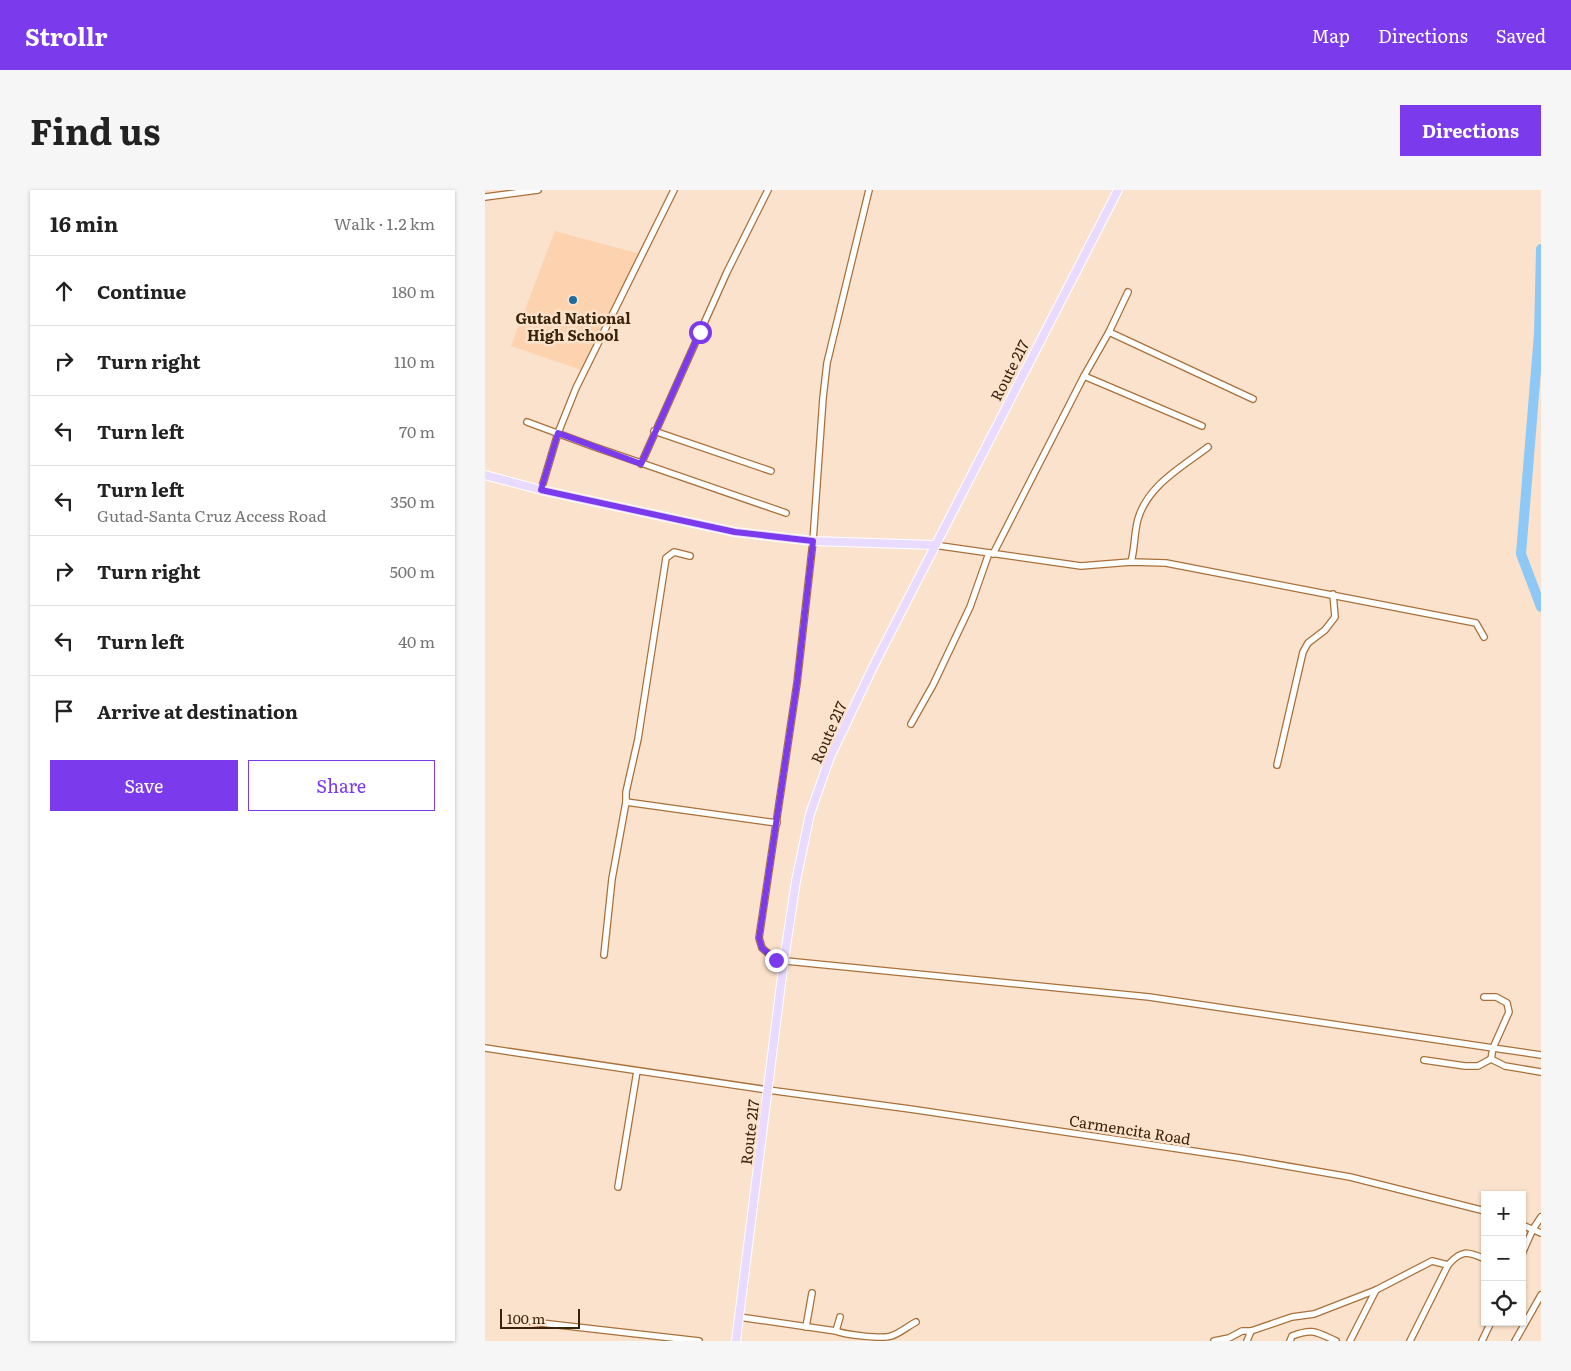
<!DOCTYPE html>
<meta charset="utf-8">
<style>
body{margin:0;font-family:Literata,serif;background:#f6f6f6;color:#222}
.controls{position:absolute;right:15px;bottom:15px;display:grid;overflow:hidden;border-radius:0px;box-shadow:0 1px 4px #0004}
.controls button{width:45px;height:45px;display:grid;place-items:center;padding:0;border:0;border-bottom:1px solid #e0e0e0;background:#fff;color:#222;font:25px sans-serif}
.scale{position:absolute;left:15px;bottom:12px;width:80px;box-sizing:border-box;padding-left:5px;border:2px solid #3a230b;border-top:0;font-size:14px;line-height:18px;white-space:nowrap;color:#3a230b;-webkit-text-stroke:4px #fbe2cc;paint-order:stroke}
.stop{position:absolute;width:15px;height:15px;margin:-11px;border:4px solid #7c3aed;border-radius:50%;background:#fff}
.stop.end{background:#7c3aed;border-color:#fff;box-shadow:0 1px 5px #0008}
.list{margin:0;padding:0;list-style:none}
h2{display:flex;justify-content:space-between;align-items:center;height:65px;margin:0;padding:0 20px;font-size:21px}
h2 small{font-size:16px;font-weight:400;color:#767676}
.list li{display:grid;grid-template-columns:32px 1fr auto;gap:15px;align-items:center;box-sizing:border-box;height:70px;padding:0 20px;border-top:1px solid #e0e0e0}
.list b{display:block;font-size:19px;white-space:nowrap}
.list p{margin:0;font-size:16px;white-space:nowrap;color:#767676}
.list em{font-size:16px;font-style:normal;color:#767676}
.actions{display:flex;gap:10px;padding:15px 20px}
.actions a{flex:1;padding:11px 0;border:1px solid #7c3aed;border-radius:0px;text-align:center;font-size:18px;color:#7c3aed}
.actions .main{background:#7c3aed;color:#fff}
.icon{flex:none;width:28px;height:28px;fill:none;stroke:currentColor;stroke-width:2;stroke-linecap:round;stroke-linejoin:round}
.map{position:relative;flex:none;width:1056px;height:1151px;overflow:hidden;border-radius:0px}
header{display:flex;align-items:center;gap:30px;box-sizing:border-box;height:70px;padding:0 25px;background:#7c3aed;color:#fff}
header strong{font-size:24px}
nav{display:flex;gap:28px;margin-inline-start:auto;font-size:18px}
.intro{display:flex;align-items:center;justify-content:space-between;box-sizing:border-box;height:120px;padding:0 30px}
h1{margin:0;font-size:35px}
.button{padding:12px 22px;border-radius:0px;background:#7c3aed;color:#fff;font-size:18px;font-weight:700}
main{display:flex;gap:30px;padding:0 30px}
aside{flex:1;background:#fff;border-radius:0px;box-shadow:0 1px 4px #0004}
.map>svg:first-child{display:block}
.built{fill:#fcd3ae}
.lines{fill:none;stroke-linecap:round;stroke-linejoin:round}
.river{stroke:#8dc8f7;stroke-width:10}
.minor-casing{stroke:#a97039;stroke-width:8}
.major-casing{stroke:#fff;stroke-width:10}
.minor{stroke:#fff;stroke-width:5.5}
.major{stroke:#e9dbff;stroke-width:8}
.route{stroke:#7c3aed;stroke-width:6}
.poi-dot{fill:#206c9f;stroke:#fbe2cc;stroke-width:2}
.labels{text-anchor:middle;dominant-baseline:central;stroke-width:5;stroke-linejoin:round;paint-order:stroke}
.poi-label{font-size:15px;font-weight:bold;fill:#3a230b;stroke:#fbe2cc}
.street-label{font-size:15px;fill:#3a230b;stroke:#fbe2cc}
</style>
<header>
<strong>Strollr</strong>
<nav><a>Map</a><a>Directions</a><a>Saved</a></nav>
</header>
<div class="intro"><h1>Find us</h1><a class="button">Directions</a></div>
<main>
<aside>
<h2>16 min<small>Walk · 1.2 km</small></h2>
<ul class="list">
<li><svg class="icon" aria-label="ahead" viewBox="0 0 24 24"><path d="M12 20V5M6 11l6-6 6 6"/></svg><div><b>Continue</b></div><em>180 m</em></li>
<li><svg class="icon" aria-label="right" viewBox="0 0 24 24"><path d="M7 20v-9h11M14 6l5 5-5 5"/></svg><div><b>Turn right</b></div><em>110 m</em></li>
<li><svg class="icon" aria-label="left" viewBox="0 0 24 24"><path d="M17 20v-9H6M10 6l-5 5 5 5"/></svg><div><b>Turn left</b></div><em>70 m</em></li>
<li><svg class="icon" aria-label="left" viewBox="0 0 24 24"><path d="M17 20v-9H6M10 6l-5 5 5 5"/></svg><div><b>Turn left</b><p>Gutad-Santa Cruz Access Road</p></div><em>350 m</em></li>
<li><svg class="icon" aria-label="right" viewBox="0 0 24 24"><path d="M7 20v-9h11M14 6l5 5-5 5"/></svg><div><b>Turn right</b></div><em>500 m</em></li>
<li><svg class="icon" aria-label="left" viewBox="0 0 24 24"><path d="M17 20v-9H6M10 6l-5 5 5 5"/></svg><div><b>Turn left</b></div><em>40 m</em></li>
<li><svg class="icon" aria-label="arrive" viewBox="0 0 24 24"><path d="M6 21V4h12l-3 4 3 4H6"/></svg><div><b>Arrive at destination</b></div></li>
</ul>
<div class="actions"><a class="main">Save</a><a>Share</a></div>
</aside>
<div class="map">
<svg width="1056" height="1151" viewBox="0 0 1056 1151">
<rect width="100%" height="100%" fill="#fbe2cc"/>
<path class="built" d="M 70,41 L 155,64 L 96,180 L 26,156 Z"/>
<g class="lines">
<path class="river" d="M 1056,59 L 1054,144 L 1036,364 L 1056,417"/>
<g class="minor-casing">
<g id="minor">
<path d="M 384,0 L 342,173 L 338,208 L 328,351 L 312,493 L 274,748 L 277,758 L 291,770 L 664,807 L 1008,858 L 1006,869 L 1020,876 L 1056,882"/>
<path d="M 0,7 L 53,0"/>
<path d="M 624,142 L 768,209"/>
<path d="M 599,186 L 717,236"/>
<path d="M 42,232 L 107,256 L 301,323"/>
<path d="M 169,241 L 286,281"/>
<path d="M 156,274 L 242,82 L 283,0"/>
<path d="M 56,300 L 73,243 L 91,198 L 189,0"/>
<path d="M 449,355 L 596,376 L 646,372 L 681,373 L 991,433 L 999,447"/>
<path d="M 508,364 L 599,186 L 624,142 L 643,102"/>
<path d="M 646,372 C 650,358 649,343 653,329 C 663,295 697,277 723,257"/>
<path d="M 426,534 L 448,495 L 485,417 L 504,363"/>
<path d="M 792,575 L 818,462 L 823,453 L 840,440 L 850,427 L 848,404"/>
<path d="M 141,612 L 292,633"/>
<path d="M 119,765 L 127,689 L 141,612 L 141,602 L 153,549 L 181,368 L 189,362 L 205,366"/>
<path d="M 999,807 L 1011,807 L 1022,813 L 1024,822 L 1008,858 L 1056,865"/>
<path d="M 0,858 L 283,900 L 425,919 L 755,968 L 865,987 L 1000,1021"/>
<path d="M 939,870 L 980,876 L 993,876 L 1006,869"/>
<path d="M 133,997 L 152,881"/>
<path d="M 1037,1035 L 1056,1043"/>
<path d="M 1037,1064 L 1048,1039 L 1056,1027"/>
<path d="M 254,1127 L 351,1141"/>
<path d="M 355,1127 L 351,1141 C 360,1145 398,1149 406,1146 C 414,1144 423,1136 431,1132"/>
<path d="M 47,1132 L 214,1151"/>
<path d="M 321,1137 L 327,1103"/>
<path d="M 729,1151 L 744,1148 L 757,1141 L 766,1141 L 807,1127 L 829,1124 L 891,1100 L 947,1071 L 963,1075"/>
<path d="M 762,1151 L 766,1141"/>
<path d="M 805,1151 L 807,1146 C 828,1138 831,1142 851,1151"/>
<path d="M 865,1151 L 891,1100"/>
<path d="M 925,1151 L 963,1075 C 976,1060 982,1061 1000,1069"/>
<path d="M 997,1151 L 1006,1132"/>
<path d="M 1030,1151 L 1056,1105"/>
</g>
</g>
<g class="major-casing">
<g id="major">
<path d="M 0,285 L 56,300 L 250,342 L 328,351 L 449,355"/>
<path d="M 251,1151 L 299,770 L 311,691 L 325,624 L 345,567 L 389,475 L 633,0"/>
</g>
</g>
<use href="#minor" class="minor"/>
<use href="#major" class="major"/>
</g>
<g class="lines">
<path class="route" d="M 215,142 L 156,274 L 73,243 L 56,300 L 250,342 L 328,351 L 312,493 L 274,748 L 277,758 L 291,770"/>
</g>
<circle class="poi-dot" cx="88" cy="110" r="5"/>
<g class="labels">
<g class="poi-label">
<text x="88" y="127">Gutad National<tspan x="88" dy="17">High School</tspan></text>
</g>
<g class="street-label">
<text transform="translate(524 180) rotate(-63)">Route 217</text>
<text transform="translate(343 542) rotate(-66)">Route 217</text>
<text transform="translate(645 939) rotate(9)">Carmencita Road</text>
<text transform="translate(264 942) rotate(-83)">Route 217</text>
</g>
</g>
</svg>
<div class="controls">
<button>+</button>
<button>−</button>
<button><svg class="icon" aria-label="locate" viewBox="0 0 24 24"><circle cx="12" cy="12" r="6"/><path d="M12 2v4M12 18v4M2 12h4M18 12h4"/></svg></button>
</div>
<div class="scale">100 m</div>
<div class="stop" style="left:215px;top:142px"></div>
<div class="stop end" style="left:291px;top:770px"></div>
</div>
</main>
